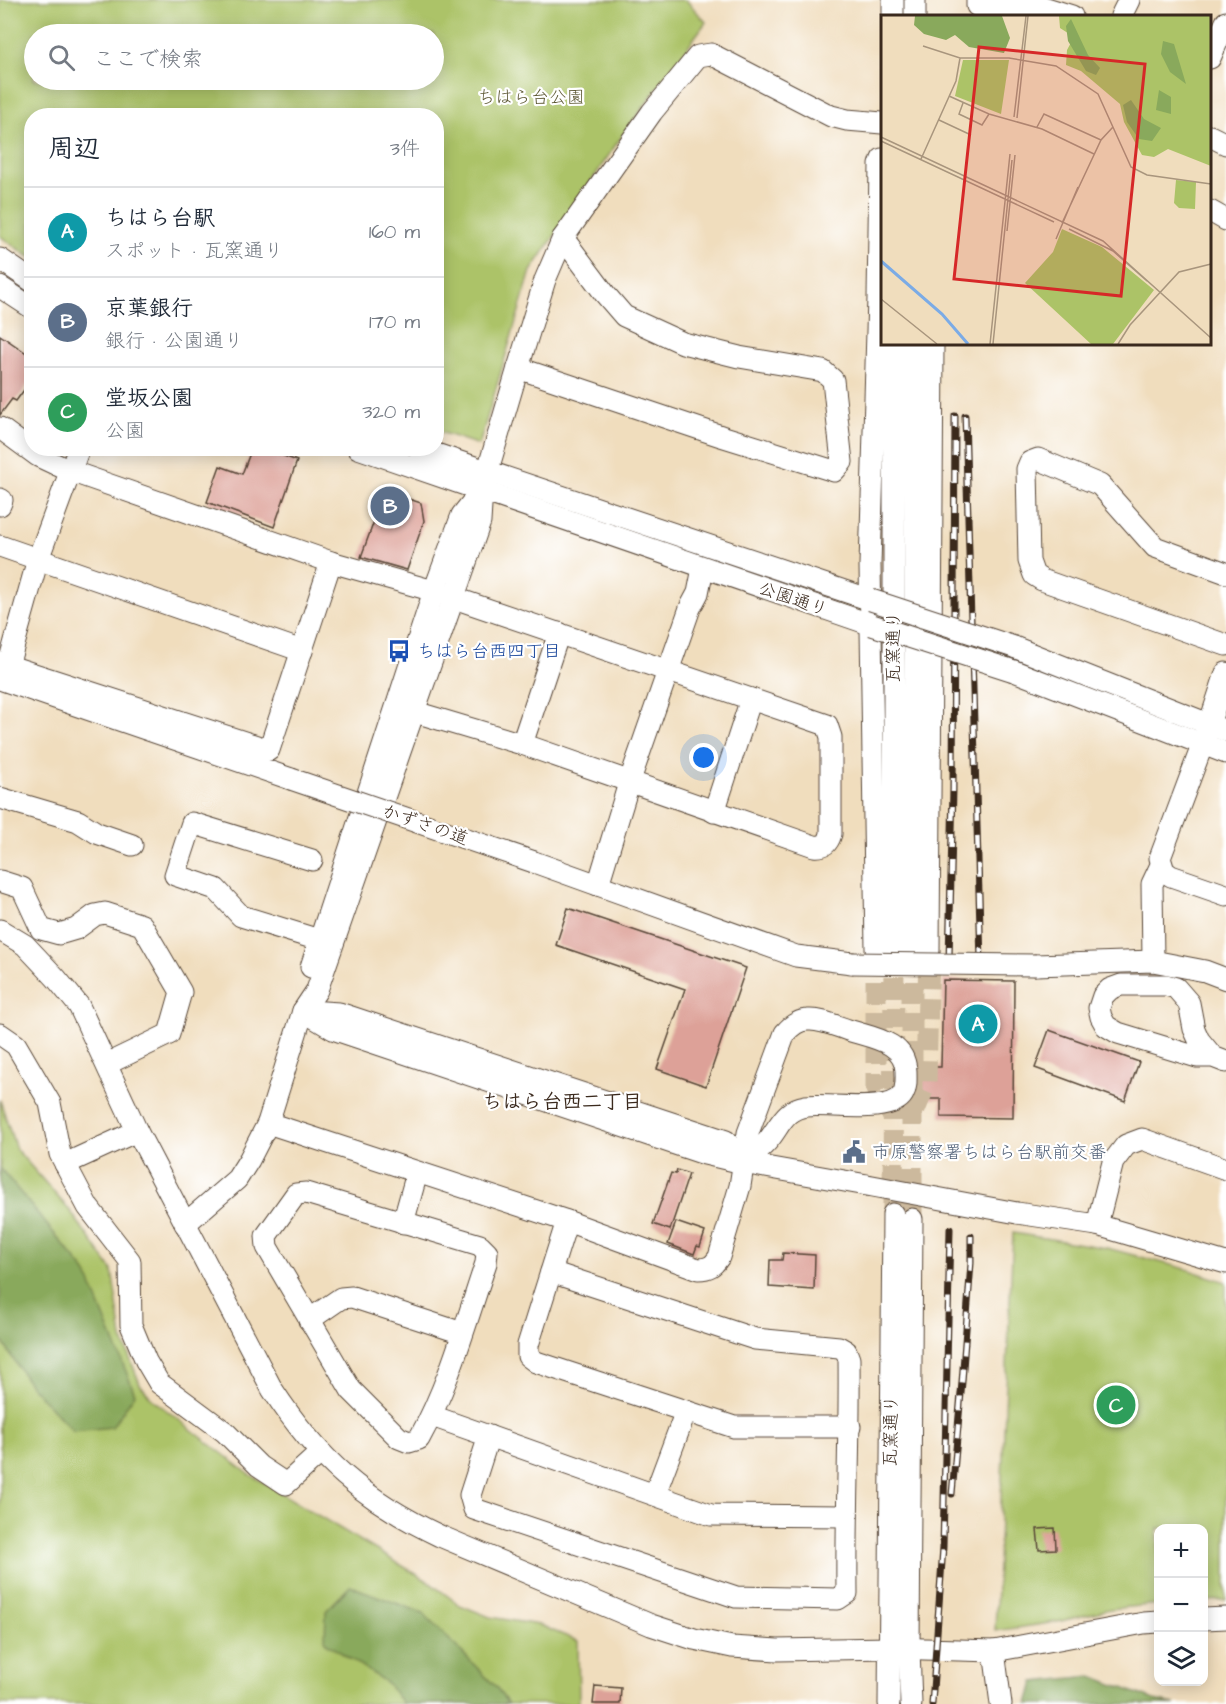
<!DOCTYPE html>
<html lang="ja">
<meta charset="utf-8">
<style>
body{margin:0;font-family:"Architects Daughter","Klee One",sans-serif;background:#f2f2f3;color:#1f2937}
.controls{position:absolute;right:18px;bottom:18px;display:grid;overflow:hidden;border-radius:12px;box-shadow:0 3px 15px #0003}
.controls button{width:54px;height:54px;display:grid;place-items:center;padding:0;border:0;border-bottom:2px solid #e0e1e3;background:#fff;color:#1f2937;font:30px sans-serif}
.you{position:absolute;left:704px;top:758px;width:21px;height:21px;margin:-15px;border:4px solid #fff;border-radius:50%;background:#1a73e8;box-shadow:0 0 0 9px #1a73e833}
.badge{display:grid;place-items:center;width:39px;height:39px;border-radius:50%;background:#ea580c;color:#fff;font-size:20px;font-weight:700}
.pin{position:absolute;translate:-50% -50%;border:3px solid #fff;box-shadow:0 2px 6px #0006}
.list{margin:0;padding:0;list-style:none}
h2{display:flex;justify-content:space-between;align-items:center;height:78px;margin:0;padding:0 24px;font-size:26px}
h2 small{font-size:20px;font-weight:400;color:#747a83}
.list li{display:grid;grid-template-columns:39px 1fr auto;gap:18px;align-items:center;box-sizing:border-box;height:90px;padding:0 24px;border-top:2px solid #e0e1e3}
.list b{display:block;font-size:22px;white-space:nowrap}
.list p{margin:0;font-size:20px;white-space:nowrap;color:#747a83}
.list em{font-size:20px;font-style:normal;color:#747a83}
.icon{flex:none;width:33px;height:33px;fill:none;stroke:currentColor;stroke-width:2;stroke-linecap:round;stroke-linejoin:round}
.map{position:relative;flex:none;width:1226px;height:1704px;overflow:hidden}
.search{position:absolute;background:#fff;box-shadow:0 3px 15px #0003;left:24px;top:24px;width:420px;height:66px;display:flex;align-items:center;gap:15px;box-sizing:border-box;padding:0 21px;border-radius:33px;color:#747a83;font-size:22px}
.panel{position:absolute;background:#fff;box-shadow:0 3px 15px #0003;left:24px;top:108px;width:420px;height:348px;border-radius:24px}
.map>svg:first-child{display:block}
.green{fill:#acc367;stroke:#747642;stroke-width:1.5;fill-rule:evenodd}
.forest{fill:#89a95c;stroke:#626a3d;stroke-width:1.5}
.building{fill:#dda198}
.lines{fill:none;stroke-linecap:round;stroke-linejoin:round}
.minor-tunnel{stroke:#ccb99d;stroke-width:21;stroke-dasharray:21 10;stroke-linecap:butt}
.minor-casing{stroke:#564536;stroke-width:23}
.minor{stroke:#fff;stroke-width:21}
.rail-casing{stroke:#3b2a1e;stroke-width:7}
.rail{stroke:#fff;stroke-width:4.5;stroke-dasharray:14;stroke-linecap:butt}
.minor-bridge-casing{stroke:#564536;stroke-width:23;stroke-linecap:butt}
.minor-bridge{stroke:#fff;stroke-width:21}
.labels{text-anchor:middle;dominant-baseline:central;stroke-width:4.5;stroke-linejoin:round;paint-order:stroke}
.park-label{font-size:18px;fill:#5d5834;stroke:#fff}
.street-label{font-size:18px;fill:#3b2a1e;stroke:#fff}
.transit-label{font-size:18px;fill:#164399;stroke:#fff;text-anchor:start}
.service-label{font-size:18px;fill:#4e5e75;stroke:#fff;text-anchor:start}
.neighbourhood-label{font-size:20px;font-weight:bold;fill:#3b2a1e;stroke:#fff}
.inset-river{fill:none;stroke:#7babe6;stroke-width:3}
.inset-road{fill:none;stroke:#a8957d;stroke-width:1.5}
.view{fill:#d62828;fill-opacity:0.15;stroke:#d62828;stroke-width:3}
.inset-edge{fill:none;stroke:#3b2a1e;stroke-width:3}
</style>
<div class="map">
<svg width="1226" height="1704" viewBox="0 0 1226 1704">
<rect width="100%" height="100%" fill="#fff"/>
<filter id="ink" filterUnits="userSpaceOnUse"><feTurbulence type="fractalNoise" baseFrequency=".0167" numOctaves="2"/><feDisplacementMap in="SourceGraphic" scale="12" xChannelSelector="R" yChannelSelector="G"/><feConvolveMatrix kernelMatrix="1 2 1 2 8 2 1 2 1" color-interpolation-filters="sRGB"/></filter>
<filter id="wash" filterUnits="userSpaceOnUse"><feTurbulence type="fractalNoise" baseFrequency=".008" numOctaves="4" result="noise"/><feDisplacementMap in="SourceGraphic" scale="24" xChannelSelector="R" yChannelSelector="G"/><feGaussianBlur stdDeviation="1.35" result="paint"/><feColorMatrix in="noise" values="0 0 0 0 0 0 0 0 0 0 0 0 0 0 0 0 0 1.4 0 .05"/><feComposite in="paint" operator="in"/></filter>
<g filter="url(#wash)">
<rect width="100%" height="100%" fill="#f0ddbd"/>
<g class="green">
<path d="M 0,0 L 686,0 L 706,22 L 617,143 L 531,271 L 479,445 L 437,431 L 436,116 L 32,116 L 31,258 L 0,236 ZM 34,34 L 434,34 L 434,80 L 34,80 Z"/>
<path d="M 0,1100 L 16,1149 L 71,1212 L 112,1270 L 122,1338 L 140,1384 L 152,1399 L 249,1474 L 426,1580 L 460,1605 L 490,1617 L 539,1625 L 578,1641 L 579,1704 L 0,1704 Z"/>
<path d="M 1013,1233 L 1107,1248 L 1186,1269 L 1226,1282 L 1226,1600 L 1204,1601 L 1204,1528 L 1158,1528 L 1158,1604 L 1110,1609 L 1057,1622 L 995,1631 Z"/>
</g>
<g class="forest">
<path d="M 0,1168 L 86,1272 L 135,1394 L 112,1427 L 73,1431 L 29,1384 L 0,1338 Z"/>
<path d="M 350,1586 L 423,1613 L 497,1688 L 508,1704 L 403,1704 L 387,1683 L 325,1642 L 326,1611 Z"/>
<path d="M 1092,1676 L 1154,1700 L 1175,1704 L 1028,1704 L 1034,1682 Z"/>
</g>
<g id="blocks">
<g class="building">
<path d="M 0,335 L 32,357 L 32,379 L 16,401 L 12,399 L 0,415 Z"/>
<path d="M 252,448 L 263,448 L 297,461 L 274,527 L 207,502 L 220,466 L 242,474 Z"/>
<path d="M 385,491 L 421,503 L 424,521 L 407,570 L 361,557 Z"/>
<path d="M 568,908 L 746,968 L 706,1086 L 657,1069 L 685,989 L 556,945 Z"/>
<path d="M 943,980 L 1014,981 L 1013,1118 L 941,1117 L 941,1099 L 920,1099 L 920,1067 L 941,1067 Z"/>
<path d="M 1049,1030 L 1139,1062 L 1125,1101 L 1035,1068 Z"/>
<path d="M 677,1170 L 689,1174 L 670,1230 L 653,1224 L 671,1173 L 676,1174 Z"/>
<path d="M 676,1222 L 705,1232 L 700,1247 L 697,1246 L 694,1254 L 668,1244 Z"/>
<path d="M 783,1253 L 815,1255 L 814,1290 L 769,1287 L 770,1260 L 782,1260 Z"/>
<path d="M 1055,1528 L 1056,1549 L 1039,1550 L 1037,1529 Z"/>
<path d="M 595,1686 L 621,1688 L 620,1704 L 593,1704 Z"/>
</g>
</g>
</g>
<g filter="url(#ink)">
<use href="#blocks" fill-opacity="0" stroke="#564536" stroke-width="1.5"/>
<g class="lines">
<g class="minor-tunnel">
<path d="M 876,949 L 876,1089 L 892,1115"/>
<path d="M 912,950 L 912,1219"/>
<path d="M 915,1110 L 926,1083 L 929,951"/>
<path d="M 893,1214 L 894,950"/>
</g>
<g class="minor-casing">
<g id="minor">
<path d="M 893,0 L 893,16"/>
<path d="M 977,0 L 977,6 L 1043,7 L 1072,16"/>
<path d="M 915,16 L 915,0"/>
<path d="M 1121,16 L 1129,0"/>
<path d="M 1210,58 L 1226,22"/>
<path d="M 1210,136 L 1226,144"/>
<path d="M 1210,211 L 1226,220"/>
<path d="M 0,259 L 32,281"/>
<path d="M 0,287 L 32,308"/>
<path d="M 518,368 L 721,436 L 834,471 L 842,462 L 833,380 L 823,371 L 739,357 L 683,343 L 624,316 L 605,294 L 563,238"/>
<path d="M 0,428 L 38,456 L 70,471 L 331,562 L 434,591 L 827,725 L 831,737 L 831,834 C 828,844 824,847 814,846 L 522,744 L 415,712"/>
<path d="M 358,448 L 872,625"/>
<path d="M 418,448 L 871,600"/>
<path d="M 0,499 L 2,500 L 0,505"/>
<path d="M 0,546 L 302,651"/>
<path d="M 1226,573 L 1155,547 L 1100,485 L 1038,459 L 1030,462 L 1027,469 L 1029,561 L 1034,575 L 1042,580 L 1226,645"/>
<path d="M 1014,647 L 1226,731"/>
<path d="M 0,663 L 269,750 L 331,562"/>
<path d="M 8,666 L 38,559 L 79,448"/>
<path d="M 1014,671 L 1226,753"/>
<path d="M 1226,673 L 1202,746 L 1160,858 L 1164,871 L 1171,876 L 1226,895"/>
<path d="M 0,679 L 291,779"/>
<path d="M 522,744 L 559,633"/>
<path d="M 0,798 L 78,821 L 97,833 L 132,845"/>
<path d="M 714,812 L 751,699"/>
<path d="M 312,860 L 192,823 L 175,875 L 216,889 L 241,916 L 319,940"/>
<path d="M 534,862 L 796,956 L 852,963"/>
<path d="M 0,881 L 22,888 L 41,929 L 59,934 L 76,929 L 95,915 L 105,913 L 142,925 L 181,992 L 169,1034 L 107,1064"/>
<path d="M 598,885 L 629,783 L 690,608 L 698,593 L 703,568"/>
<path d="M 0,930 L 25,945 L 56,978 L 79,1006 L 137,1131 L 272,1389 C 318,1460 364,1500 440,1536 L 651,1625 L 694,1639 L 732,1647 L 777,1650 L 889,1648 L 994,1651 L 1144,1623 L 1158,1622"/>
<path d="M 876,949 L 870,565 L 878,298 L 880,165 L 882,159"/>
<path d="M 894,950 L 894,344"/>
<path d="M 912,950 L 915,635 L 914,344"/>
<path d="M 929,951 L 933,344"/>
<path d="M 1153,961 L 1152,884 L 1161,865"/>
<path d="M 1036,965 L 1153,961 L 1205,971 L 1226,979"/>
<path d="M 311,967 L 434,591 L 462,515 L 482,490"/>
<path d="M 303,1011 L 333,1029 L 705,1154 L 743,1163 L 867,1185"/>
<path d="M 308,1011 L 339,1013 L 726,1141 L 743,1163"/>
<path d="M 0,1034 L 16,1045 L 50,1103 L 60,1154 L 88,1207 L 130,1261 L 131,1325 L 146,1361 L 159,1383 L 225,1432 L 259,1466 L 286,1484 L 320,1453"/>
<path d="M 1213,1057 L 1199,1040 L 1194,1029 L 1189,1003 L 1176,988 L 1166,985 L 1121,985 L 1110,989 L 1103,996 L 1099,1008 L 1101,1017 L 1106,1026 L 1118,1033 L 1197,1057 L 1213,1057 L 1226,1062"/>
<path d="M 268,1123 L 567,1221 L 698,1269 C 709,1269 713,1266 719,1257 L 740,1186 L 748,1133 L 785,1033 C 791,1026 798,1020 808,1020 C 821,1019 836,1026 848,1030 C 872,1038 905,1041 906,1071 C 906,1079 907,1087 903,1094 C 891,1115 828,1103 806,1106 C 785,1109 781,1124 770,1138 C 763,1148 752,1155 743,1163"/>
<path d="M 65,1164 L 137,1131"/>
<path d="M 306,1193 L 480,1245 L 487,1252 L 486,1263 C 466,1322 449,1385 419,1439 L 409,1442 L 399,1438 L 351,1390 L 267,1247 L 266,1236 L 296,1194 Z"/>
<path d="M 1017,1213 L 1097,1225 L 1226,1263"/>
<path d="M 567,1221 L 528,1345 L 528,1356 L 536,1362 L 734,1427 L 850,1427"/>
<path d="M 403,1223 L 417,1173"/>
<path d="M 185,1224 L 237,1179 L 249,1160 L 268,1123 L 303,1011 L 317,990 L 480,522 L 482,490 L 518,368 L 545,280 L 563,238 L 652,112 L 698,56 L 711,54 L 831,116 L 847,120 L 882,123"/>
<path d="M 1097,1225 L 1113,1162 L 1126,1145 L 1142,1139 L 1226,1169"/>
<path d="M 309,1320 L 341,1298 L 352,1297 L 462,1333"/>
<path d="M 432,1416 L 711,1515 L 846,1516"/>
<path d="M 489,1436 L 470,1495 L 474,1509 L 736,1597 L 838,1599 L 847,1593 C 846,1515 850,1437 849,1359 L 846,1351 L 839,1347 L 755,1339 L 551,1272"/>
<path d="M 655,1494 L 686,1411"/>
<path d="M 1204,1619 L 1226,1618"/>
<path d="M 994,1651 L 1001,1704"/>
<path d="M 889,1704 L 893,1214"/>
<path d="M 911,1704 L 909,1649 L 912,1219"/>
</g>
</g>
<use href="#minor" class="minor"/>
<g class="rail-casing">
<g id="rail">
<path d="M 965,416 L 981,962"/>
<path d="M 949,960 L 953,789 L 955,416"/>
<path d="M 952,1494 L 962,1382 L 971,1263 L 971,1236"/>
<path d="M 932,1704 L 943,1547 L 950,1229"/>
</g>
</g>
<use href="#rail" class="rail"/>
<g class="minor-bridge-casing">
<g id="minor-bridge">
<path d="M 871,600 L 1014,647"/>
<path d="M 872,625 L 1014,671"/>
<path d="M 291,779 L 534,862"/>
<path d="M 852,963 L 1036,965"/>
<path d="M 867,1185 L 1017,1213"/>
</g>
</g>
<use href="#minor-bridge" class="minor-bridge"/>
</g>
</g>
<defs>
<g id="bus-bare" transform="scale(1.8)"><path d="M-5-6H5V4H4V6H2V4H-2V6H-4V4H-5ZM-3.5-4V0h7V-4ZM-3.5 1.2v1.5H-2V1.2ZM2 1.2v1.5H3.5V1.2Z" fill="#1a4fb4" stroke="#fff" stroke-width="2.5" paint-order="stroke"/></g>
<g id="civic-bare" transform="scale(1.8)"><path d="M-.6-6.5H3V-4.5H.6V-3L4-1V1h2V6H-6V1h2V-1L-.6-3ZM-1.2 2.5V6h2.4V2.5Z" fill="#5c6f8a" stroke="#fff" stroke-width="2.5" paint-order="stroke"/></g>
</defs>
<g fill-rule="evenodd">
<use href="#bus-bare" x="399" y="651"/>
<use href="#civic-bare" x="854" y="1152"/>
</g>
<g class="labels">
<g class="park-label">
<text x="531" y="97">ちはら台公園</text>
</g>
<g class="street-label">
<text transform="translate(793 599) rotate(19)">公園通り</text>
<text transform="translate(893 647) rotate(-90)">瓦窯通り</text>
<text transform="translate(425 825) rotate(19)">かずさの道</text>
<text transform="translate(891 1431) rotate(-89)">瓦窯通り</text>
</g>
<g class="transit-label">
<text x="417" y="651">ちはら台西四丁目</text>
</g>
<g class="service-label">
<text x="872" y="1152">市原警察署ちはら台駅前交番</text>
</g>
<g class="neighbourhood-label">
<text x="562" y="1102">ちはら台西二丁目</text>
</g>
</g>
<g transform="translate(881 15)">
<rect width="330" height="330" fill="#f0ddbd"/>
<path d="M 178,1 L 330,1 L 330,151 L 287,134 L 273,142 L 261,140 L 243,107 L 239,89 L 200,56 L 185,50 L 186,35 L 193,22 L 179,13 ZM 82,45 L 128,45 L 120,99 L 74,81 ZM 295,165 L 315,167 L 314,194 L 298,193 L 293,188 ZM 181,214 L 221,232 L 273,275 L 232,329 L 210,329 L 144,268 L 172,237 Z" fill="#acc367"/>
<path d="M 34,1 L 121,1 L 129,23 L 123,38 L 88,32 L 74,20 L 65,25 L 43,19 L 33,10 ZM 190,4 L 207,40 L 219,53 L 215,60 L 205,56 L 187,26 L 185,11 ZM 282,26 L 293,29 L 305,69 L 289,57 L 280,39 ZM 278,75 L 290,82 L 290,99 L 275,95 ZM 250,85 L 263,104 L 280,113 L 271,126 L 258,124 L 246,107 L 242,90 Z" fill="#89a95c"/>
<path class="inset-river" d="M 0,246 L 61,299 L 87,329"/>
<path class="inset-road" d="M 42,31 L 79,43 L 128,43 L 175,51 L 217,79 L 250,152 L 266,160 L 330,169M 68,81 L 108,99 L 161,114 L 213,139M 82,88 L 78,99 L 101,110 L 108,99M 133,102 L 145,1M 136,103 L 147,1M 58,105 L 90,120M 156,112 L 163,99 L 220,125M 0,122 L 222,226 L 330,323M 0,126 L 173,207M 40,144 L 75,66 L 79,43M 181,208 L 220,125 L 232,112M 188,214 L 232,236 L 266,266M 126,216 L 134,140M 175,224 L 197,172M 0,284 L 56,329M 109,329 L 129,139M 112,329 L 131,145M 237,329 L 249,310 L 298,257 L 330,249"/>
<path class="view" d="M 98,32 L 264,49 L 240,281 L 73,264 Z"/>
<rect width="330" height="330" class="inset-edge"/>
</g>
</svg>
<div class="controls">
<button>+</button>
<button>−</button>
<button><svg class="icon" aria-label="layers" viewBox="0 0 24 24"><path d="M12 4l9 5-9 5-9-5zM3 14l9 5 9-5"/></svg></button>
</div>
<div class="you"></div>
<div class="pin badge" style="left:978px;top:1024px;background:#0f9aa8">A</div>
<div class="pin badge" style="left:390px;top:506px;background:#5c6f8a">B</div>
<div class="pin badge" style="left:1116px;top:1405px;background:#2e9e5b">C</div>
<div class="search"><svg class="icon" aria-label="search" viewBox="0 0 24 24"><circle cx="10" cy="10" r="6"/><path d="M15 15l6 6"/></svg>ここで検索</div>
<section class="panel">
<h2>周辺<small>3件</small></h2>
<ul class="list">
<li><span class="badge" style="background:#0f9aa8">A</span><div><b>ちはら台駅</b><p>スポット · 瓦窯通り</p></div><em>160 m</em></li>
<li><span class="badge" style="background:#5c6f8a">B</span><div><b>京葉銀行</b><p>銀行 · 公園通り</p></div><em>170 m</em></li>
<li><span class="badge" style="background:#2e9e5b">C</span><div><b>堂坂公園</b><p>公園</p></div><em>320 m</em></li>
</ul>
</section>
</div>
